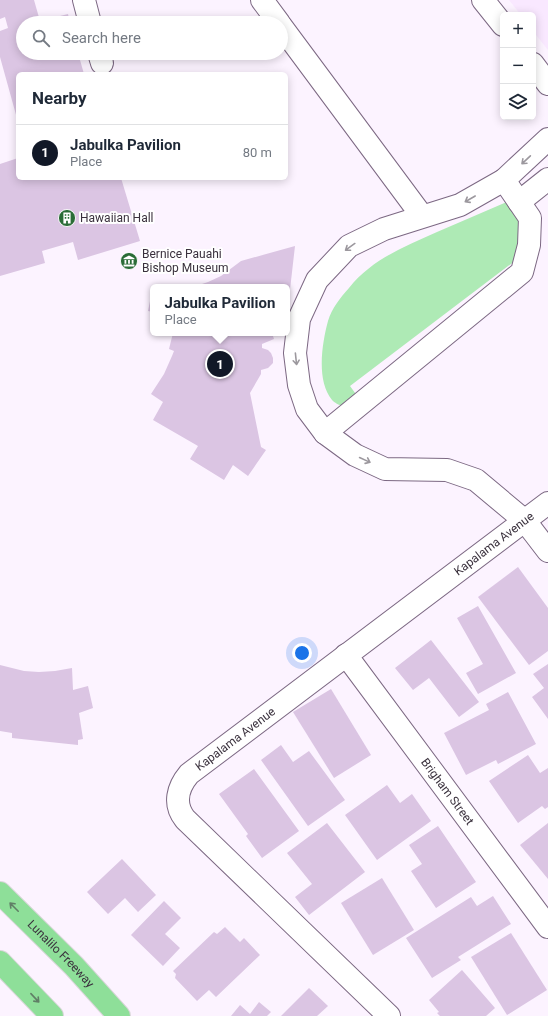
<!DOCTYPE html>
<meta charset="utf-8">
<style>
body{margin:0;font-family:Roboto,sans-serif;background:#f6f6f7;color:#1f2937}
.controls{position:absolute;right:12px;top:12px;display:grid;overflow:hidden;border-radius:6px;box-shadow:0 2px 10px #0003}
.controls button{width:36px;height:36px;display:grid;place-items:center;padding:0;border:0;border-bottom:1px solid #e0e1e3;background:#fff;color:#1f2937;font:20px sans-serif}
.you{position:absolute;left:302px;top:653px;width:14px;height:14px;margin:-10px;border:3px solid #fff;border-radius:50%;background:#1a73e8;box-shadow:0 0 0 6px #1a73e833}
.badge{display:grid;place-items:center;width:26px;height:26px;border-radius:50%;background:#111827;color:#fff;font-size:13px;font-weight:700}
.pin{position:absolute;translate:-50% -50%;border:2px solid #fff;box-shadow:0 1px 4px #0006}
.popup{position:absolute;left:150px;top:284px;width:140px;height:52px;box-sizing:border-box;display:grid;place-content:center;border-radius:6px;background:#fff;filter:drop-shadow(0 1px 3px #0005);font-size:13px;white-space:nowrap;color:#747a83}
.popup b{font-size:15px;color:#1f2937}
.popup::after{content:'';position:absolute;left:50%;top:100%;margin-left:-8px;border:8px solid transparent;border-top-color:#fff}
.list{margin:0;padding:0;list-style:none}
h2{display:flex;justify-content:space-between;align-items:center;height:52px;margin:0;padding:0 16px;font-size:17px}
h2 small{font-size:13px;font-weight:400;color:#747a83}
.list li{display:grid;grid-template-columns:26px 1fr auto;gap:12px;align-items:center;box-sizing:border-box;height:56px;padding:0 16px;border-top:1px solid #e0e1e3}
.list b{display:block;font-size:15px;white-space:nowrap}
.list p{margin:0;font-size:13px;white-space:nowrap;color:#747a83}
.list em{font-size:13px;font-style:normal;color:#747a83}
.icon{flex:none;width:22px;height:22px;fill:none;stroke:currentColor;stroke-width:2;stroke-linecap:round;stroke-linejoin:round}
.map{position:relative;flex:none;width:548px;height:1016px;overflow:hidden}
.search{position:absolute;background:#fff;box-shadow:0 2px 10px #0003;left:16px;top:16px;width:272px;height:44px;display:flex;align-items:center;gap:10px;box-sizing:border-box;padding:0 14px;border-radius:22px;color:#747a83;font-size:15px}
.panel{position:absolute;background:#fff;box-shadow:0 2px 10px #0003;left:16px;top:72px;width:272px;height:108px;border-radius:6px}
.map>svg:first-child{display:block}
.built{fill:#f9e8ff}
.green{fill:#aeeab5}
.building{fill:#dbc5e3}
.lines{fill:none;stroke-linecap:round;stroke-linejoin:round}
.minor-casing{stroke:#7c6883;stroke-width:24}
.highway-casing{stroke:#d8d6d8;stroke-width:24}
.minor{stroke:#fff;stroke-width:22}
.highway{stroke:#8edf99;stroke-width:22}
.oneway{stroke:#9c989e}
.oneway2{stroke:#607f66}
.labels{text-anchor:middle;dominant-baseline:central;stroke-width:4;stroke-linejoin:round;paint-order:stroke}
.poi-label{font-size:12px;fill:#3a313d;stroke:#fff;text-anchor:start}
.street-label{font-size:12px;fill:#3a313d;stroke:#fff}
</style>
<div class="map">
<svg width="548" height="1016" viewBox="0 0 548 1016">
<rect width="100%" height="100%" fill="#fcf3ff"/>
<path class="built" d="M 509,0 L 548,0 L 548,50 L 533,31 L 533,15 L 521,15 Z"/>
<path class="green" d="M 509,201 L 539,242 L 539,253 L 534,267 L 524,254 L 350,386 L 358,397 C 354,400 349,404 345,405 C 341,407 335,403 332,400 C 316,381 322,343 328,321 C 332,308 340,298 349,288 C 372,259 404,247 437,232 C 461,222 485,211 509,201 Z"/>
<g class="building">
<path d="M 0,0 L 34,0 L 40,21 L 68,14 L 70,23 L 23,23 L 23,53 L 78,53 L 84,74 L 18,74 L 18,122 L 0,57 L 0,31 L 8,28 L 5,17 L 0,19 Z"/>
<path d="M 18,158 L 18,178 L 121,178 L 140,241 L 78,260 L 73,242 L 42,251 L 45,263 L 0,276 L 0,164 Z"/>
<path d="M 295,246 L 288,307 L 287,307 L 287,287 L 193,287 L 208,282 L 221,276 L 241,261 Z"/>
<path d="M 152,291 L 153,291 L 153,312 L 148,311 Z"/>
<path d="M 173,333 L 272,333 L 274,339 L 262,344 L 262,348 L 268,350 L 271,353 L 273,358 L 273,363 L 268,368 L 261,370 L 261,374 L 250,393 L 261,447 L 266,450 L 248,476 L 233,465 L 224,480 L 190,459 L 198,446 L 153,420 L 163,402 L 151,394 L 164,374 L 172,356 L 174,351 L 169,349 Z"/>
<path d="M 518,567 L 548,608 L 548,651 L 529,665 L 478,597 Z"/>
<path d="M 478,606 L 516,673 L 478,694 L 466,673 L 483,664 L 457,618 Z"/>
<path d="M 431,640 L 479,702 L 459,717 L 429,678 L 413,690 L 395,668 Z"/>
<path d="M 548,664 L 548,719 L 532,697 L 544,688 L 533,674 Z"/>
<path d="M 0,665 L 24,671 L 39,672 L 55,671 L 72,668 L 73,690 L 88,686 L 93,708 L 79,713 L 83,739 L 78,740 L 78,745 L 12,738 L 12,733 L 0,731 Z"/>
<path d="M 331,689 L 371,755 L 334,778 L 293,712 Z"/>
<path d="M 508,692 L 536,744 L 498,764 L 496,760 L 466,775 L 444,733 L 489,710 L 486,704 Z"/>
<path d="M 281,745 L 293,762 L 309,751 L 345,800 L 308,826 L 261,760 Z"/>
<path d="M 528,755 L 540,773 L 548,768 L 548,807 L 545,809 L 542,806 L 518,823 L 489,781 Z"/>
<path d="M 254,769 L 299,831 L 262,858 L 246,836 L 248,834 L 219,794 Z"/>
<path d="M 387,785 L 400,803 L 412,794 L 431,821 L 377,860 L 345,815 Z"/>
<path d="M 327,823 L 365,872 L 309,915 L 295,897 L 312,884 L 287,853 Z"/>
<path d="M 548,823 L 548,879 L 520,845 Z"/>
<path d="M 438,826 L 476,882 L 436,908 L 411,871 L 422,864 L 409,845 Z"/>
<path d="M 122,859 L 156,895 L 138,912 L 125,898 L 108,914 L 87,892 Z"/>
<path d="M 382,878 L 414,930 L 373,955 L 341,903 Z"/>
<path d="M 493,896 L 511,924 L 458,957 L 461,960 L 432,978 L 406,938 L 471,897 L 477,906 Z"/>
<path d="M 164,901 L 181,918 L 165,934 L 180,948 L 163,966 L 131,935 Z"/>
<path d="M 225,927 L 240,942 L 244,938 L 260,955 L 216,997 L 209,990 L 197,1001 L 175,978 L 176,974 L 173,971 L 214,932 L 217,934 Z"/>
<path d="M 511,933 L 547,990 L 507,1015 L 471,957 Z"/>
<path d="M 462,970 L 495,1008 L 486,1016 L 440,1016 L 437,1013 L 439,1012 L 429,1000 Z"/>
<path d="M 309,988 L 328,1006 L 317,1016 L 281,1016 Z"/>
<path d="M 259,1002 L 271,1012 L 267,1016 L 231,1016 L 240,1005 L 250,1014 Z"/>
</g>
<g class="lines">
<g class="minor-casing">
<g id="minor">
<path d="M 84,0 L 90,23"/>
<path d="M 262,0 L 279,23"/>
<path d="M 483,0 L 503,25"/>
<path d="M 281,26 L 422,216"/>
<path d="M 99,53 L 102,63"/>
<path d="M 533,64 L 548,84"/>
<path d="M 548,139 L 504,180 L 460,205 L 384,229 L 349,246 L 317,280 L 299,319 L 295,353 L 299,385 L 307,409 L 325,433 L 355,455 L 385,469 L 447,470 L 476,480 L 525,521 L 548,551"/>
<path d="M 519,202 L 548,179"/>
<path d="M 325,433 L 522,272 L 529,245 L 530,218 L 504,180"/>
<path id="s1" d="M 346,655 L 548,927"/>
<path id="s2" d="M 389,1016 L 185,819 C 173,804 178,787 189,774 L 548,503"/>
</g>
</g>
<g class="highway-casing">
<g id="highway">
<path id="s3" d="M 0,893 L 74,966 L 119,1016"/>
<path d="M 0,962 L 52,1016"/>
</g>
</g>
<use href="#minor" class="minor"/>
<use href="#highway" class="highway"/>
</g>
<defs><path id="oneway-shaft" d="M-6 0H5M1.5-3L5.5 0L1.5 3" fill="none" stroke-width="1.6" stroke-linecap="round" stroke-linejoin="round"/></defs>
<g class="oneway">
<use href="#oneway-shaft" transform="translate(526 160) rotate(137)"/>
<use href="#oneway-shaft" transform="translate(470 199) rotate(150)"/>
<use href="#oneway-shaft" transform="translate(350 247) rotate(144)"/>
<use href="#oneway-shaft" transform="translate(296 359) rotate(84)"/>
<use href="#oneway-shaft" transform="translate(365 460) rotate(25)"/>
</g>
<g class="oneway2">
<use href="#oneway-shaft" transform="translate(14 907) rotate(-135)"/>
<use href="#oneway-shaft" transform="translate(35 998) rotate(47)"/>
</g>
<defs>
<g id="building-disc" transform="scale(0.9)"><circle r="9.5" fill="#2a6c37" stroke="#fff"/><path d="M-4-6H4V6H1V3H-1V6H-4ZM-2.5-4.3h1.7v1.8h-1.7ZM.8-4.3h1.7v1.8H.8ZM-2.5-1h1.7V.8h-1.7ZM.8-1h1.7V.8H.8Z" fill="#fff"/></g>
<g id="museum-disc" transform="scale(0.9)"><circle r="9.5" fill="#2a6c37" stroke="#fff"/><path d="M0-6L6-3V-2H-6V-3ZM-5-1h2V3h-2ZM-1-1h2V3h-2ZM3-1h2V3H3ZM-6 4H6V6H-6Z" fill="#fff"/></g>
</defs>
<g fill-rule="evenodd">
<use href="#building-disc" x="67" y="218"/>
<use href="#museum-disc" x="129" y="261"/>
</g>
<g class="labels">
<g class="poi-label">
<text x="80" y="218">Hawaiian Hall</text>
<text x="142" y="254">Bernice Pauahi<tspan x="142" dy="14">Bishop Museum</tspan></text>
</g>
<g class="street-label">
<text stroke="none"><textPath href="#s2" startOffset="715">Kapalama Avenue</textPath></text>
<text stroke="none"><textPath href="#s2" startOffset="391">Kapalama Avenue</textPath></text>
<text stroke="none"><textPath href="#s1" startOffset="170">Brigham Street</textPath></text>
<text stroke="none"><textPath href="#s3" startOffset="86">Lunalilo Freeway</textPath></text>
</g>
</g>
</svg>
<div class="controls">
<button>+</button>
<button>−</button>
<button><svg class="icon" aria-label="layers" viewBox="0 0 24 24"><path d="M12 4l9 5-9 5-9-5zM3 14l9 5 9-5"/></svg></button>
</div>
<div class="you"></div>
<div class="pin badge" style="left:220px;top:364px">1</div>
<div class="popup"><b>Jabulka Pavilion</b>Place</div>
<div class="search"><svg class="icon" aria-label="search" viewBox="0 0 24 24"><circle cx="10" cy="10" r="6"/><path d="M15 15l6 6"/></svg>Search here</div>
<section class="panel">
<h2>Nearby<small></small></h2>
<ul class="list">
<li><span class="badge">1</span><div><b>Jabulka Pavilion</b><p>Place</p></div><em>80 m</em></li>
</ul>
</section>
</div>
